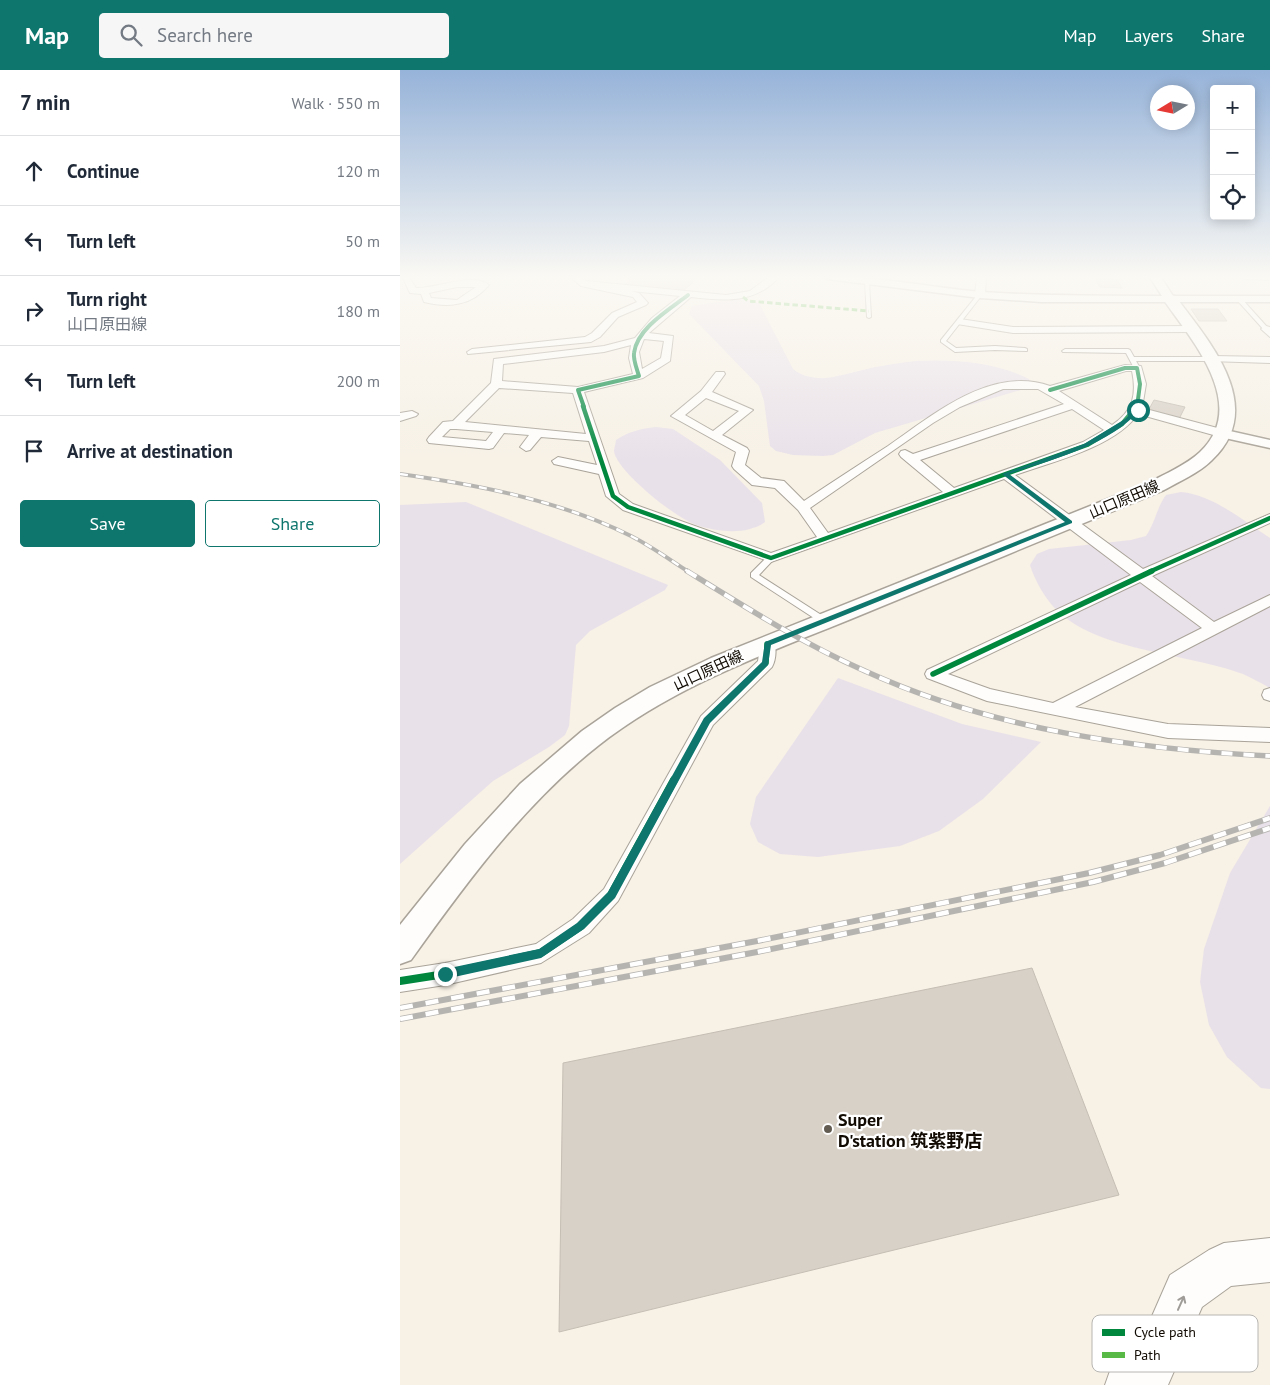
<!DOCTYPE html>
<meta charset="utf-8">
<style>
body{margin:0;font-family:"PT Sans","Noto Sans JP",sans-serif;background:#f6f6f7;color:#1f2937}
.controls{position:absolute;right:15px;top:15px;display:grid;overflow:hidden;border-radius:5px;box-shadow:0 2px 12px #0003}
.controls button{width:45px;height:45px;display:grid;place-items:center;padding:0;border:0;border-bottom:1px solid #e0e1e3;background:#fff;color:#1f2937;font:25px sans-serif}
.compass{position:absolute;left:750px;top:15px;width:45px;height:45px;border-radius:50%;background:#fff;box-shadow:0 2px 12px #0003;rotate:260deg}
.stop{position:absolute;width:15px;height:15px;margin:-11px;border:4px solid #0f766e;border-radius:50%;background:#fff}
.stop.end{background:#0f766e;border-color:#fff;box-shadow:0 1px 5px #0008}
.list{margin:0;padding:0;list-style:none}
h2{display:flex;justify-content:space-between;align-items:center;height:65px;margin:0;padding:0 20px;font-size:21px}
h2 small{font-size:16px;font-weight:400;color:#747a83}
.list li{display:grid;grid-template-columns:32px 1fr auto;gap:15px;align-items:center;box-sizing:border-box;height:70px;padding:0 20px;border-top:1px solid #e0e1e3}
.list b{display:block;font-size:19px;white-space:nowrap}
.list p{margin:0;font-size:16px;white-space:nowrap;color:#747a83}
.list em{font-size:16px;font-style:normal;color:#747a83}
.actions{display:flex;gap:10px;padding:15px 20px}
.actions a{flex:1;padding:11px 0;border:1px solid #0f766e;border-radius:5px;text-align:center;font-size:18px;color:#0f766e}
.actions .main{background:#0f766e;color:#fff}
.icon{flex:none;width:28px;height:28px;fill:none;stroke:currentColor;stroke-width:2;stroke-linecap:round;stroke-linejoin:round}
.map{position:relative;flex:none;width:870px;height:1315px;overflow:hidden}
header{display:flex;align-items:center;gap:30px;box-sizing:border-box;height:70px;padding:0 25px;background:#0f766e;color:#fff}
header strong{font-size:24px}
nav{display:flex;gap:28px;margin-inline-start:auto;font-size:18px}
.search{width:350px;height:45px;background:#f6f6f7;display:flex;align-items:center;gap:12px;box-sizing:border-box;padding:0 18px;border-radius:5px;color:#747a83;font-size:19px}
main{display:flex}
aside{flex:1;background:#fff}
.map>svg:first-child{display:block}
.green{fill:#e9e1e9}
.building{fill:#d8d1c7;stroke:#c5beb4}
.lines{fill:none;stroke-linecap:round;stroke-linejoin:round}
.service-casing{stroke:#a9a399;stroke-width:2}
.minor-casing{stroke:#a9a399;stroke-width:2}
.tertiary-casing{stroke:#a9a399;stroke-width:3}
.secondary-casing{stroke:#a9a399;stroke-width:3}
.primary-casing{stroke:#a9a399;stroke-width:2}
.service{fill:#fefdfb;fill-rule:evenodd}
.minor{fill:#fefdfb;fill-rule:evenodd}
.tertiary{fill:#fefdfb;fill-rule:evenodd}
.secondary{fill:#fefdfb;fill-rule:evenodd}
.primary{fill:#fefdfb;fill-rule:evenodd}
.rail-far2-casing{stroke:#b6b4b1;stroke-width:4}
.rail-far1-casing{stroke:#b6b4b1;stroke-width:5.5}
.rail-casing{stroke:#b6b4b1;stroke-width:6}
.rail-far2{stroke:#fff;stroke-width:2.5;stroke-dasharray:8;stroke-linecap:butt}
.rail-far1{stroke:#fff;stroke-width:4;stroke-dasharray:11;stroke-linecap:butt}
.rail{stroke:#fff;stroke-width:4.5;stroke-dasharray:13;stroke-linecap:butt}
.quiet{stroke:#58b947;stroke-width:3;stroke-dasharray:5.5 3;stroke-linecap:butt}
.cycleway-far3-casing{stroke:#fff;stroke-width:5.5}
.cycleway-far2-casing{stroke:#fff;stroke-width:7}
.cycleway-far1-casing{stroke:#fff;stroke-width:9}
.cycleway-casing{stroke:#fff;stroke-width:11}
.cycleway-far3{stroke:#00873e;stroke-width:4}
.cycleway-far2{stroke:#00873e;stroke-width:4.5}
.cycleway-far1{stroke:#00873e;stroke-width:5.5}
.cycleway{stroke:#00873e;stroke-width:8}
.oneway{stroke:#9f9c98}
.route{fill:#0f766e}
.poi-dot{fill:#625c52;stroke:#fff;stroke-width:2}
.labels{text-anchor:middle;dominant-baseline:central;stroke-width:4.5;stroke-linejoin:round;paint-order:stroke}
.street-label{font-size:15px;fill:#110b03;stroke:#fff}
.near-poi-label{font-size:18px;font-weight:bold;fill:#110b03;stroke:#fff;text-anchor:start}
.key{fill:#fff;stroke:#b8b6b3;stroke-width:1}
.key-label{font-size:14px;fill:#110b03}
</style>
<header>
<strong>Map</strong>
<div class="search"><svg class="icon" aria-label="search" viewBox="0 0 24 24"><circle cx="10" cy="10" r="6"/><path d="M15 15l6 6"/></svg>Search here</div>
<nav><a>Map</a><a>Layers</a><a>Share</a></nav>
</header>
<main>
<aside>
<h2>7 min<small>Walk · 550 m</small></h2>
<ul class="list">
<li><svg class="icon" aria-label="ahead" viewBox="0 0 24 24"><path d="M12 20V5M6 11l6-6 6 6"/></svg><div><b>Continue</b></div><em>120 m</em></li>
<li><svg class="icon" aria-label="left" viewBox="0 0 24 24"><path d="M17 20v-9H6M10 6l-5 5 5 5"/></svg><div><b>Turn left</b></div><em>50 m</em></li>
<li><svg class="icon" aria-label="right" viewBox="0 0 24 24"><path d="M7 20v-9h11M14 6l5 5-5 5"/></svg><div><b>Turn right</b><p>山口原田線</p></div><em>180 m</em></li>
<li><svg class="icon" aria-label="left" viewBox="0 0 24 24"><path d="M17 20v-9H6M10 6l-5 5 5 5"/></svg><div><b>Turn left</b></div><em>200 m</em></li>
<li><svg class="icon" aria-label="arrive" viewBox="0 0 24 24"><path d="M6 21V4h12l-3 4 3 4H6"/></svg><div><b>Arrive at destination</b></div></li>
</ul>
<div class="actions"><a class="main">Save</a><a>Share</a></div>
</aside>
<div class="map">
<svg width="870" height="1315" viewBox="0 0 870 1315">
<rect width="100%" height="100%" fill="#f7f1e6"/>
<g class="green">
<path d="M 338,229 L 359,233 L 393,299 C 400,305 408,307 417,308 C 431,309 446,304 459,301 C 478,296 497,293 516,291 C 554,289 595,292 629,309 L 631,317 L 475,363 L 433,385 L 423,386 L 393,385 L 376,381 L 370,376 L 364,331 L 359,316 L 289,244 L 292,236 Z"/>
<path d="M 256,357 L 273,359 L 320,390 L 362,433 L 365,452 C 347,465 320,462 299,456 C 279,451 216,401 214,381 C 214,378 216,373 216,370 C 229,361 241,359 256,357 Z"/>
<path d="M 781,422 C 814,425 843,451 870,468 L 870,618 C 861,613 852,608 843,604 C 790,584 701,581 660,543 C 646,531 635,511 630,495 L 637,484 L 649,479 L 731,470 L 746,466 C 755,453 757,437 766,425 Z"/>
<path d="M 66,432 L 268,515 L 265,520 L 190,561 L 176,575 L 169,656 L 165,665 L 149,677 L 93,711 L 0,794 L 0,435 Z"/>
<path d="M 438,608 L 562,654 L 641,672 L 583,729 L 539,761 L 500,776 L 418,787 L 380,784 L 358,772 L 350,754 L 356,727 Z"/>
<path d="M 870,736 L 870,1019 L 861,1018 L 827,987 L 809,955 L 800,912 L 804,879 L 830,803 Z"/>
</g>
<g class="building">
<path d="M 234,206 L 287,206 L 298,208 L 283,221 L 225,215 Z"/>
<path d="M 695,209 L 717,209 L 722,218 L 700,217 Z"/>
<path d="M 791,239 L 818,239 L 827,251 L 799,251 Z"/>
<path d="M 754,330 L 785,337 L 779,349 L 748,341 Z"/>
<path d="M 632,898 L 719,1125 L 159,1262 L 163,993 Z"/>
</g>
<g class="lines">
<g class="service-casing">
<g id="service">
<path d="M 467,211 L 469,212 L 471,247 L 469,248 L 467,247 L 465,212 Z"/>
<path d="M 578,224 L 582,225 L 546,271 L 556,278 L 595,276 L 625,278 L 627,279 L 627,281 L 595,280 L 555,282 L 541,272 L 541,270 Z"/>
<path d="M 837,228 L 841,228 L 868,258 L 868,260 L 864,260 L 837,230 Z"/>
<path d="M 665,279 L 728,279 L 730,280 L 734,287 L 813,287 L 816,289 L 813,291 L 736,291 L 740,298 L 737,300 L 734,298 L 726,283 L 663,282 L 662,281 Z"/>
<path d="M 368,486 L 374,486 L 375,488 L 359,505 L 426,548 L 427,550 L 426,552 L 420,552 L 351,507 L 351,503 Z"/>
</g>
</g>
<g class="minor-casing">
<g id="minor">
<path d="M 2,206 L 16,206 L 10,209 L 16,218 C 36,219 72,202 89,215 C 71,236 49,238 24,232 L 21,224 L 10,223 ZM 57,217 L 76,217 L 57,230 L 31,228 L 29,223 Z"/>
<path d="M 169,206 L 179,206 L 186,211 L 326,225 L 350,221 L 370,206 L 380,206 C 356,234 324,231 291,227 L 249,263 L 273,266 L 270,291 L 243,308 L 184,322 L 219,424 L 233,434 L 371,483 L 417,467 L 398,440 L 375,418 L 352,415 L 334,399 L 332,396 L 336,382 L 271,346 L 301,321 L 316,302 L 324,302 L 325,304 L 312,322 L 353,340 L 322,365 L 347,378 L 349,381 L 345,395 L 361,408 L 384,411 L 404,431 C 432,412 460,394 488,376 C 533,345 591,295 650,316 L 725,295 L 741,296 L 746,314 L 742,338 L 825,360 L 827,363 L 825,366 L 817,366 L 738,344 C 715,377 652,392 615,405 L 743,499 L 870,444 L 870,453 L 752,506 L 814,552 L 870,525 L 870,536 L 675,637 L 768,654 L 870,658 L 870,672 L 768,668 L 587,631 L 527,608 L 525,604 L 527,600 L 731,505 L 604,409 L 371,492 L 223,440 L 206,426 L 199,404 L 154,394 L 152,391 L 158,387 L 197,395 L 189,371 L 141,367 L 130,380 L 126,381 L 120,377 L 129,365 L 104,363 L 93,378 L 89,379 L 29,373 L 27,370 L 29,367 L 43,352 L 53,351 L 91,313 L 94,289 L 204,276 L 235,268 L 252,248 L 280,226 L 231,221 L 239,223 L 248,233 L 246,235 L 218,247 L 200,267 L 191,272 L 68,284 L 67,282 L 72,279 L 185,267 L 192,263 L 212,243 L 237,232 L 233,227 L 181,216 ZM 244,269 L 264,271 L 261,288 L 242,299 L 239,282 ZM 231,275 L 229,288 L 233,304 L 178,317 L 102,311 L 103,294 L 204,282 ZM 726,301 L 732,301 C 737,325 733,341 712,355 L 659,321 ZM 99,318 L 173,323 L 186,364 L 65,352 ZM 603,319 L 638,319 L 664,334 L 513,384 L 505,380 L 501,381 L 499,384 L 501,387 L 543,422 L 428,463 L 410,438 L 533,353 L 560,337 ZM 306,328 L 339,341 L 313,361 L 285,345 ZM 672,339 L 704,360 L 683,372 L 554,418 L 520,390 ZM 50,359 L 56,359 L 93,362 L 86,371 L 42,367 ZM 740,512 L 802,558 L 653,633 L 590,619 L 548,604 Z"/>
<path d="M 577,206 L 586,206 L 585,225 L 580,228 L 575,225 Z"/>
<path d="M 840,206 L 870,206 L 870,210 L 844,209 Z"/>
<path d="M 560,249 L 613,257 L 792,256 L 797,259 L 792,262 L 613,263 L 557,254 L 557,250 Z"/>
<path d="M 866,256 L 870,257 L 870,267 L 861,259 Z"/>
<path d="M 813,286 L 870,287 L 870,293 L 809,291 L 808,289 Z"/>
<path d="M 12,341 L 18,344 L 16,346 L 0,351 L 0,343 Z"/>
<path d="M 367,569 L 373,570 C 377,577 376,590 372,597 L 313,655 L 218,831 L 189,863 L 141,893 L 45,915 L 0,922 L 0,900 L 45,893 L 136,874 L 173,849 L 204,819 L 301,646 L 358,591 L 361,570 Z"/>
<path d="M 870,618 L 870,631 L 864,629 L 862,625 L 864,620 Z"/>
</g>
</g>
<g class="tertiary-casing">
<g id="tertiary">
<path d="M 422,206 C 476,206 528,217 582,222 C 642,226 702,226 762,226 L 749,206 L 760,206 L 773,226 L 870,226 L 870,232 L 641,232 L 580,228 L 427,209 Z"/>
<path d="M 821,359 L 870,370 L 870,378 L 816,366 L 814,363 L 816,360 Z"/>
</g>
</g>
<g class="secondary-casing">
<path id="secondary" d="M 770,225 L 775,226 C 809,271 868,337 812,390 C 799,403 780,411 764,420 C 660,463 555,506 451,549 C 365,584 274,616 199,675 C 124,734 66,813 11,890 L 0,894 L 0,855 L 65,774 L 120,714 L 182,661 L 215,638 L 250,617 L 311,588 L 750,412 C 767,403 786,395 800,382 C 850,335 791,269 763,229 Z"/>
</g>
<g class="primary-casing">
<path id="primary" d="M 870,1168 L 870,1212 L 831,1216 L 802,1237 L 768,1315 L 705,1315 L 711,1298 L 735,1285 L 770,1205 L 809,1180 L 824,1173 Z"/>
</g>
<use href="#service" class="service"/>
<use href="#minor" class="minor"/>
<use href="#tertiary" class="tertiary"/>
<use href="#secondary" class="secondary"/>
<use href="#primary" class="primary"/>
<g class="rail-far2-casing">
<path id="rail-far2" d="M 0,404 C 78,415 159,430 231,466 C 251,476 270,490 289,502"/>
</g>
<g class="rail-far1-casing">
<path id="rail-far1" d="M 287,501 C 345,537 402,573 465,601 C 592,659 732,679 870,686"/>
</g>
<g class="rail-casing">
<g id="rail">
<path d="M 0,938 L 357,871 L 689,803 L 760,785 L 870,748"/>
<path d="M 0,949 L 357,882 L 693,812 L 765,793 L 870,758"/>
</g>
</g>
<use href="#rail-far2" class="rail-far2"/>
<use href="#rail-far1" class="rail-far1"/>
<use href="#rail" class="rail"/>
<path class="quiet" d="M 343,227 L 348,231 L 469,241"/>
<g class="cycleway-far3-casing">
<g id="cycleway-far3">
<path d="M 650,320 L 725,298 L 737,298 L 740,314 L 737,337"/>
<path d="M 184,337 L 178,320 L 239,306 C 237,299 233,290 234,283 C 237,258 270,239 288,225"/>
</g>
</g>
<g class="cycleway-far2-casing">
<g id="cycleway-far2">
<path d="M 183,336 L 213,426 L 228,437 L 371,488 L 687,375 L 722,354 L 737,336"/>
<path d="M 749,502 L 870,448"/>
</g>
</g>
<g class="cycleway-far1-casing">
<g id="cycleway-far1">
<path d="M 533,604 L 752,501"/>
<path d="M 274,712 L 307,651 L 366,593 L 367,574"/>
</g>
</g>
<g class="cycleway-casing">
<path id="cycleway" d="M 0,911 L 45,904 L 141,883 L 181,856 L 211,825 L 274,710"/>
</g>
<use href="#cycleway-far3" class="cycleway-far3"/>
<use href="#cycleway-far2" class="cycleway-far2"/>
<use href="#cycleway-far1" class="cycleway-far1"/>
<use href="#cycleway" class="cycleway"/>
</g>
<defs><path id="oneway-shaft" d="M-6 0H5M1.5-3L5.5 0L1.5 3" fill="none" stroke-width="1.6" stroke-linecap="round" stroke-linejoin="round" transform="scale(1.25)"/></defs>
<use class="oneway" href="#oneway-shaft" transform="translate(781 1233) rotate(-66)"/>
<linearGradient id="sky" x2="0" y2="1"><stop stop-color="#96b3d9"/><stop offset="0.53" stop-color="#fbf9f4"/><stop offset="1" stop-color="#fbf9f4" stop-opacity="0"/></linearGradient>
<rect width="870" height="391" fill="url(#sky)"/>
<path class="route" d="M 736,339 L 740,340 C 708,376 653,389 609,404 L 672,451 L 672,453 L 371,575 L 368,595 L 310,653 L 215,828 L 184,859 L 141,888 L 45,909 L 41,907 L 41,900 L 45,899 L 139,879 L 177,853 L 208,822 L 304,648 L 362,592 L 365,572 L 665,452 L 602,404 L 684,374 L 725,349 Z"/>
<circle class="poi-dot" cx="428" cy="1059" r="5"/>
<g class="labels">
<g class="street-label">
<text transform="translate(724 429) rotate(-23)">山口原田線</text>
<text transform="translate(308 600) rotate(-25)">山口原田線</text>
</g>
<g class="near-poi-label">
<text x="438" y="1049">Super<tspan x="438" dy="21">D'station 筑紫野店</tspan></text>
</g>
</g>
<rect x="692" y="1245" width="166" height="57" rx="8" class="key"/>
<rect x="702" y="1259" width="23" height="7" fill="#00873e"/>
<rect x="702" y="1282" width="23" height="6" fill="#58b947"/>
<g class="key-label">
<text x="734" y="1267">Cycle path</text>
<text x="734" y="1290">Path</text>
</g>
</svg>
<div class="controls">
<button>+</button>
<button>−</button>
<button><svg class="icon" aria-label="locate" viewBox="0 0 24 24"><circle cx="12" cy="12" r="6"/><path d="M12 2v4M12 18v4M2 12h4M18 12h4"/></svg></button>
</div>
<svg class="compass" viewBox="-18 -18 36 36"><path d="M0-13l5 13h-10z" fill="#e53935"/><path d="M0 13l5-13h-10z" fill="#747a83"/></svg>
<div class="stop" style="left:738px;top:340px"></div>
<div class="stop end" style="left:45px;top:904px"></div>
</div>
</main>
